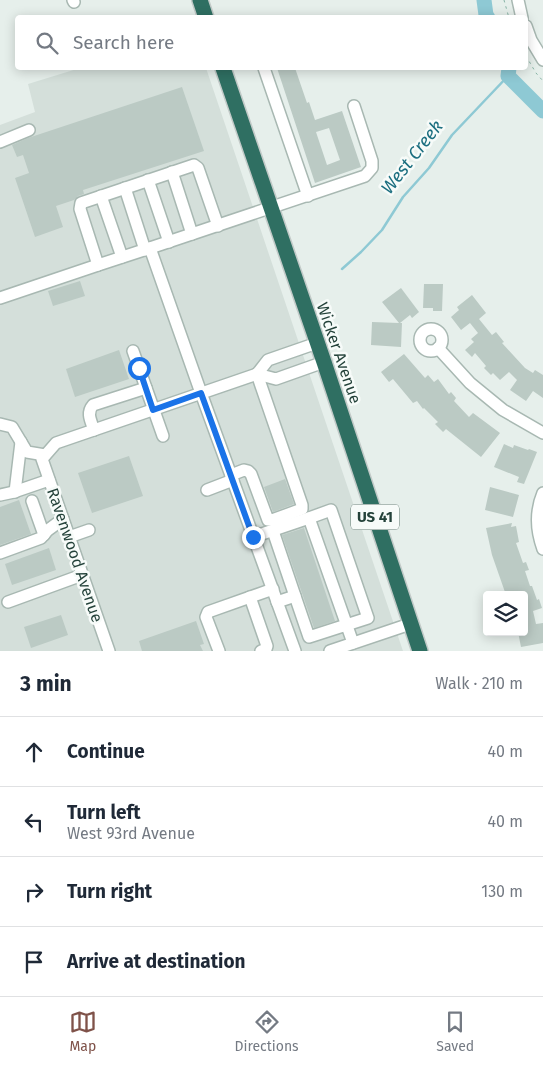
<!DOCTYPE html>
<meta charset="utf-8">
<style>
body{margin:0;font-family:"Fira Sans",sans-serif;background:#f6f6f7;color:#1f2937}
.controls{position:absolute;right:15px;bottom:15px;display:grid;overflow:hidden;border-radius:5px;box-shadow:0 2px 12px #0003}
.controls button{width:45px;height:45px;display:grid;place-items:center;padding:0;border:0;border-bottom:1px solid #e0e1e3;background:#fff;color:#1f2937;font:25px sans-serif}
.stop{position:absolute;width:15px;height:15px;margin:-11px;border:4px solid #1a73e8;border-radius:50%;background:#fff}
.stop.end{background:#1a73e8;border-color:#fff;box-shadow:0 1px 5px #0008}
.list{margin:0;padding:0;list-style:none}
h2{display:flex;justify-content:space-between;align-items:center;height:65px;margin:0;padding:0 20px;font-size:21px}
h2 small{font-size:16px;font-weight:400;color:#747a83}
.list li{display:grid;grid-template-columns:32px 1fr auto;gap:15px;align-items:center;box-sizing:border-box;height:70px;padding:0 20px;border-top:1px solid #e0e1e3}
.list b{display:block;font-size:19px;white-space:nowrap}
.list p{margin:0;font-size:16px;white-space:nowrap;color:#747a83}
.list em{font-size:16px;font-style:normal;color:#747a83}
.icon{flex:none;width:28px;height:28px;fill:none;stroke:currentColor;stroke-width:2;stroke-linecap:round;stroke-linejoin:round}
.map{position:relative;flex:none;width:543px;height:651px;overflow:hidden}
.search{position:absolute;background:#fff;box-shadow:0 2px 12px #0003;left:15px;right:15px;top:15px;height:55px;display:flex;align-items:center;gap:12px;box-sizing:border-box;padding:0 18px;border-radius:5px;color:#747a83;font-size:19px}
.sheet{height:345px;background:#fff}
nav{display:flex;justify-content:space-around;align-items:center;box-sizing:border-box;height:70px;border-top:1px solid #e0e1e3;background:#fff;font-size:14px;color:#747a83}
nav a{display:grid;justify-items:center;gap:2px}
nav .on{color:#7f5249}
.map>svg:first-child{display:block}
.built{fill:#d4dfda}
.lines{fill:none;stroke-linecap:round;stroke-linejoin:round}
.stream{stroke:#8ec9d4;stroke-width:2.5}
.river{stroke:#8ec9d4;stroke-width:15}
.building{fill:#bbcac4;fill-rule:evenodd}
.minor-casing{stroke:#a8b8b2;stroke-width:14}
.highway-casing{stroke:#c2cac8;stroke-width:18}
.path{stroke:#86b3a5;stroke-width:1;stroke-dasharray:2.5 4;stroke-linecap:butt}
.minor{stroke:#fff;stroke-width:11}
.highway{stroke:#2f6f62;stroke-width:15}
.route{stroke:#1a73e8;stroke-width:6}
.labels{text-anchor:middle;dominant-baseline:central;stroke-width:5;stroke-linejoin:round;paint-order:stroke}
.shield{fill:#f7fbf9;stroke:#637a73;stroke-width:1}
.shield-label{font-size:15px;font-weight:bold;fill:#24423a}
.street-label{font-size:16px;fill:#24423a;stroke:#f7fbf9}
.water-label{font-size:18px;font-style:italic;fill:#1c6f80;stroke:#f7fbf9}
</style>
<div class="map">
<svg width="543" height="651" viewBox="0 0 543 651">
<rect width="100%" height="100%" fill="#e6efeb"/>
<path class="built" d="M 80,68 L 206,68 L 403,651 L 0,651 L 0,125 L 35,112 L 28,84 Z"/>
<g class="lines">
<path class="stream" d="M 342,269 L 361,252 L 382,230 L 403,197 L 429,168 L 452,135 L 508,76"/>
<g class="river">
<path d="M 484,0 L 486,15 L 488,18"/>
<path d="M 509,68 L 508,76 L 543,111"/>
</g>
</g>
<g class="building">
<path d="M 277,68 L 295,68 L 307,103 L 309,102 L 315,120 L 342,111 L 361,167 L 315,183 ZM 329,128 L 340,160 L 327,165 L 316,132 Z"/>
<path d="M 182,87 L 204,151 L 83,190 L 84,194 L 78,196 L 74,200 L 56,206 L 63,227 L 35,237 L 15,178 L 29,173 L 23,155 L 17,157 L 12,145 L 28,138 Z"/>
<path d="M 80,281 L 85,296 L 53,306 L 48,291 Z"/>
<path d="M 424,284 L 443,284 L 442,311 L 433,311 L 433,308 L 423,308 Z"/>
<path d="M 401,288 L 419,312 L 412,318 L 410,315 L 400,323 L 402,323 L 401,347 L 371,345 L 372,322 L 399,323 L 382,302 Z"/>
<path d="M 472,295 L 486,313 L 479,319 L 492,335 L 496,332 L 504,342 L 502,343 L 525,368 L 533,373 L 535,370 L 543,375 L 543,398 L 533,391 L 526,401 L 510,390 L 517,380 L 509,372 L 500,380 L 493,373 L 491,375 L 484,368 L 486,366 L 475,353 L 472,357 L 465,350 L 474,342 L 471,339 L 478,333 L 470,323 L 461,330 L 451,317 L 459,310 L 457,307 Z"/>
<path d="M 119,350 L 129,379 L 75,397 L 66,369 Z"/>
<path d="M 404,354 L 425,378 L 428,375 L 434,382 L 438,379 L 449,394 L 451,392 L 456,398 L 454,401 L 469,417 L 473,413 L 500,433 L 481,457 L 446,429 L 443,432 L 435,424 L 438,422 L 424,408 L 423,409 L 417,401 L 413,403 L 393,379 L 389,382 L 381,372 Z"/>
<path d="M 504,444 L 513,448 L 514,445 L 528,450 L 529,449 L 537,452 L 524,484 L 517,482 L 519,477 L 494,467 Z"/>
<path d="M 129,456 L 143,496 L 92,513 L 78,473 Z"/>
<path d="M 285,479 L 294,504 L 273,512 L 264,487 Z"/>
<path d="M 490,487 L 519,495 L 513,517 L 485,510 Z"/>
<path d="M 19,500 L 31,534 L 0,545 L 0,507 Z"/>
<path d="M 512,523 L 511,527 L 516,526 L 519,542 L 516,543 L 523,563 L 526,562 L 529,570 L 525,571 L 530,586 L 532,586 L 537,600 L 539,599 L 542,608 L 533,611 L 536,624 L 543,623 L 543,643 L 521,647 L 518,632 L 524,632 L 524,595 L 506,595 L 492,555 L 486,528 Z"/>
<path d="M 304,528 L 335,621 L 314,628 L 282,535 Z"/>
<path d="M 49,548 L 56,570 L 12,585 L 5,564 Z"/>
<path d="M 61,615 L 68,635 L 31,648 L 24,627 Z"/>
<path d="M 196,621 L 204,644 L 200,645 L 203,651 L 142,651 L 139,641 Z"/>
</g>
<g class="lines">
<g class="minor-casing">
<g id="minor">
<path d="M 73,0 L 74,2"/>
<path d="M 518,0 L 522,18"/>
<path d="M 526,26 L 531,40 L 543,60"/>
<path d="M 264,68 L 308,196"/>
<path d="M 0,142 L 29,130"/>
<path d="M 172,172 L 192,234"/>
<path d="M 148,180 L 169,242"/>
<path d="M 125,188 L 145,250"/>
<path d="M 101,196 L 122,257"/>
<path d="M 150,248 L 98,265 L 80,209 L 81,203 L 194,165 L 198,168 L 218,226"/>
<path d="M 0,298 L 98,265"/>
<circle cx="431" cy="340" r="11"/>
<path d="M 438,348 L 470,383 L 503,410 L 543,433"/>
<path d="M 133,351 L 163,436"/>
<path d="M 257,374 L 268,360 L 317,343"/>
<path d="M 0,424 L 12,427 L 27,452 L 45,455"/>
<path d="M 94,430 C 91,421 86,413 93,405 L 146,388"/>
<path d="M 231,475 L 244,470 L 248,471 L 251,474 L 268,520 L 272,520 L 302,509 L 302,505 L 257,374"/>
<path d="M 207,490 L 233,480"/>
<path d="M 15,492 L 21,442"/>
<path d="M 543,493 C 535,512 536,530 543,549"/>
<path d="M 0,495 L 14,492 L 49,480"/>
<path d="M 32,501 L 44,535"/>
<path d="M 273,531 L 295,596 L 277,602"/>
<path d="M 69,537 L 89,530"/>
<path d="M 253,537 L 309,518 L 353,643"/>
<path d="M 0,553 L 41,538 L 48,530 L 63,519"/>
<path d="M 295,596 L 309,637 L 368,618 L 331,510 L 309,518"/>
<path d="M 250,597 L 267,646 L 266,649 L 261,651"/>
<path d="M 8,602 L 82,575"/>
<path d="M 109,651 L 42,459 L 56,443 L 257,374 L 276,379 L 324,362"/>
<path d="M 219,651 L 206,617 L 208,612 L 273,589"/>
<path d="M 295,651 L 201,393 L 150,248 L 365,176 L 372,168 L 372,161 L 354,106"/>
<path d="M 330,651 L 410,624"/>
</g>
</g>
<g class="highway-casing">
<g id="highway">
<path d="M 200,0 L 206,18"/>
<path d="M 223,68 L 324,362 L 420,651"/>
</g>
</g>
<g class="path">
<path d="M 504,0 L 509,18"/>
<path d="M 526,56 L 536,73 L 543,81"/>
</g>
<use href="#minor" class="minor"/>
<use href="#highway" class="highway"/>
</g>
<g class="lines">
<path class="route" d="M 139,368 L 153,410 L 201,393 L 253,537"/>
</g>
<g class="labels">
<rect class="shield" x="351" y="504.5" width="48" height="25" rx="4"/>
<g class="shield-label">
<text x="375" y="517">US 41</text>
</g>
<g class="street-label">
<text transform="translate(339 353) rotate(71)">Wicker Avenue</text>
<text transform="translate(75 555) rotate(71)">Ravenwood Avenue</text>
</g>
<g class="water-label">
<text transform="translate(412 157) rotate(-52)">West Creek</text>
</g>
</g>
</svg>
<div class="controls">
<button><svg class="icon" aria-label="layers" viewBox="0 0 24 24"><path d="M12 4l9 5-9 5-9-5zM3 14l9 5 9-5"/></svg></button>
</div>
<div class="stop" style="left:139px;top:368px"></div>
<div class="stop end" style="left:253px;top:537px"></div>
<div class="search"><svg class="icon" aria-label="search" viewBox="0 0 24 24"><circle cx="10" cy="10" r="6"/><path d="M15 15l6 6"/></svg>Search here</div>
</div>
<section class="sheet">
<h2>3 min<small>Walk · 210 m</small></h2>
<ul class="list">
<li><svg class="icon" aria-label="ahead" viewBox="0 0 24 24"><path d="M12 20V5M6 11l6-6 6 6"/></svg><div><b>Continue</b></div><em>40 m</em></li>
<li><svg class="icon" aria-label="left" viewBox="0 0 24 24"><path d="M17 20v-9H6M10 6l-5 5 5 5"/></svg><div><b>Turn left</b><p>West 93rd Avenue</p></div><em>40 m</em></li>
<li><svg class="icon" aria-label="right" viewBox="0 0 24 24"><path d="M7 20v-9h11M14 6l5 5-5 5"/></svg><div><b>Turn right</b></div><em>130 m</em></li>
<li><svg class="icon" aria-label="arrive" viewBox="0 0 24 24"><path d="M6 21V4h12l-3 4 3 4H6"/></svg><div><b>Arrive at destination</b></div></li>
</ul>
</section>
<nav>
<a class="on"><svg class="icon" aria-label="map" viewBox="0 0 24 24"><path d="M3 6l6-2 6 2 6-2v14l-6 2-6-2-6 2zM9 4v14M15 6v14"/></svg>Map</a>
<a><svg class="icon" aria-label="directions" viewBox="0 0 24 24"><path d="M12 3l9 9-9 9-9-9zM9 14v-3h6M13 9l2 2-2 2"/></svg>Directions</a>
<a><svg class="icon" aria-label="saved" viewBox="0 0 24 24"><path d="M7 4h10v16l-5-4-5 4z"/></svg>Saved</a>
</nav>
